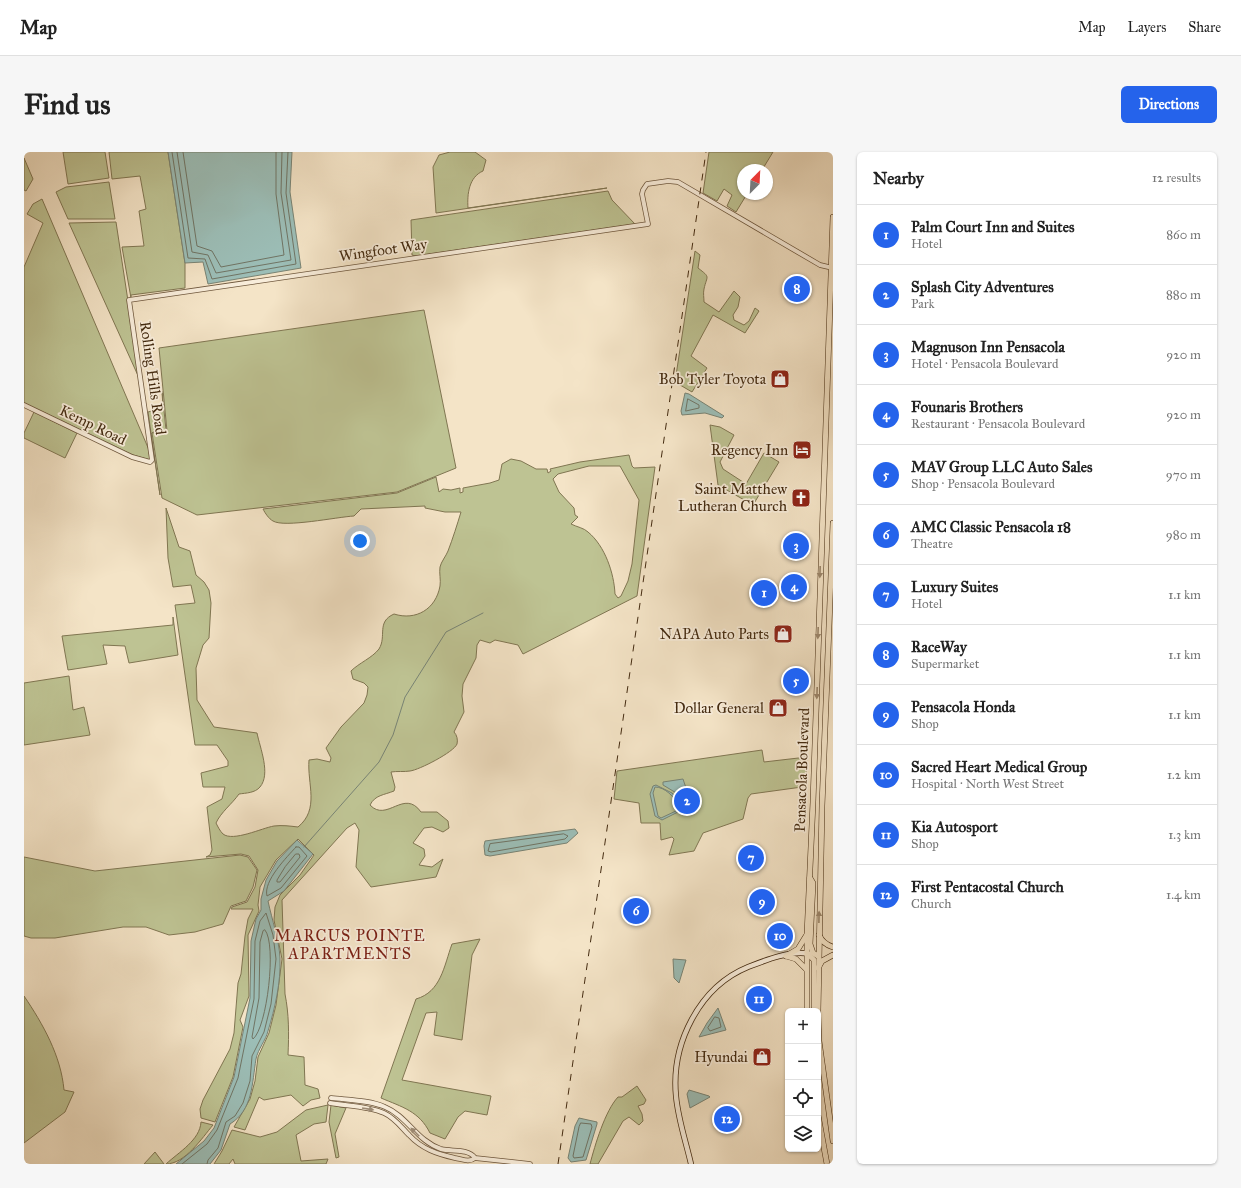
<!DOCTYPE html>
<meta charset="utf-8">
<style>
body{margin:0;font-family:"IM FELL Great Primer",serif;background:#f6f6f6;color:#222}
.controls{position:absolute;right:12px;bottom:12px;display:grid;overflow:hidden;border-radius:6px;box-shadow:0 1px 3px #0004}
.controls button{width:36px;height:36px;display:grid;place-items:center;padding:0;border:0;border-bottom:1px solid #e0e0e0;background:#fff;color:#222;font:20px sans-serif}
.compass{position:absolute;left:713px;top:12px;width:36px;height:36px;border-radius:50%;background:#fff;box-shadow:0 1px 3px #0004;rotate:24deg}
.you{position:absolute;left:336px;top:389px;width:14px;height:14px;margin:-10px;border:3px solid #fff;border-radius:50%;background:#1a73e8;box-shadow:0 0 0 6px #1a73e833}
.badge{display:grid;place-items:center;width:26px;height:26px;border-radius:50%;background:#2563eb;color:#fff;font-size:13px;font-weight:700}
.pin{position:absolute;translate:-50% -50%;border:2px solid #fff;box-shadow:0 1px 4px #0006}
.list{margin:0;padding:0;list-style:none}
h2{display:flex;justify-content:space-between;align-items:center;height:52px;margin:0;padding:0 16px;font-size:17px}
h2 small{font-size:13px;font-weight:400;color:#767676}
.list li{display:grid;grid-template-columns:26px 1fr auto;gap:12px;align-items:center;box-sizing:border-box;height:60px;padding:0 16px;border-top:1px solid #e0e0e0}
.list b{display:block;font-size:15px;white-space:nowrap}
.list p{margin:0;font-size:13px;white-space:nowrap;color:#767676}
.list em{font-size:13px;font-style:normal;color:#767676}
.icon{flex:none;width:22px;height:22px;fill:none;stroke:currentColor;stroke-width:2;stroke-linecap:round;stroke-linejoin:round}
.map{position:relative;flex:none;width:809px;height:1012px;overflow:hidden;border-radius:6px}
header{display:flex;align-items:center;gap:24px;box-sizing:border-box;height:56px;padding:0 20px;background:#fff;border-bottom:1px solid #e0e0e0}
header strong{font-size:19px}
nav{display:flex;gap:22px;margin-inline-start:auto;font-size:14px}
.intro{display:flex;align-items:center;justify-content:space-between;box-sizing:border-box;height:96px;padding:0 24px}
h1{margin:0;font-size:28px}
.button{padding:10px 18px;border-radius:6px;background:#2563eb;color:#fff;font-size:14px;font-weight:700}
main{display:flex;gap:24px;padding:0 24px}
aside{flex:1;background:#fff;border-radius:6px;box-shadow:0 1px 3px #0004}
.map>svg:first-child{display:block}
.green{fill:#bec393;stroke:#807652;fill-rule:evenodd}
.water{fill:#9cbeb7;stroke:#788374;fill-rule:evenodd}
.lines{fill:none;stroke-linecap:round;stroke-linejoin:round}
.shore{stroke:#707464;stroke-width:1}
.stream{stroke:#788374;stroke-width:1}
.tertiary-casing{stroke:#6f583e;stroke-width:5.5}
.secondary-casing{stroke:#432a10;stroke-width:6}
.primary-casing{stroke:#432a10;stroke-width:6}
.tertiary{stroke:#f8eddb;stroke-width:4}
.secondary{stroke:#f8eddb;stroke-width:4.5}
.primary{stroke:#f4e4c7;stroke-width:5}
.rail{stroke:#432a10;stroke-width:1;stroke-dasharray:7 7;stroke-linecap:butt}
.oneway{fill:#9c876c}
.oneway2{fill:#9e8c76}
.labels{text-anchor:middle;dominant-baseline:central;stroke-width:3.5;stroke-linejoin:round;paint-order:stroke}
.street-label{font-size:15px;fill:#432a10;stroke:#f8eddb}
.poi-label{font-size:15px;fill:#432a10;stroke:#f8eddb;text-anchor:end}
.neighbourhood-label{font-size:16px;letter-spacing:1px;fill:#7a1f14;stroke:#f8eddb}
</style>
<header>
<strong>Map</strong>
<nav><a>Map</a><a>Layers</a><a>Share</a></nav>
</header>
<div class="intro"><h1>Find us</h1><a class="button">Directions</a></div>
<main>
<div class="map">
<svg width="809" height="1012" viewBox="0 0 809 1012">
<rect width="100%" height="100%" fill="#f4e4c7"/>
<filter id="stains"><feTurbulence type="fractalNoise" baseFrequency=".005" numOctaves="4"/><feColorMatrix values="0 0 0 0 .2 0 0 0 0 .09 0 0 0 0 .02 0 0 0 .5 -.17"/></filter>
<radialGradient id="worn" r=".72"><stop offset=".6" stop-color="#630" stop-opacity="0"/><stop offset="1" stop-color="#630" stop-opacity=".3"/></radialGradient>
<g class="green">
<path d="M 39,0 L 81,0 L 85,26 L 44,32 Z"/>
<path d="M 85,0 L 144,0 L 161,111 L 161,136 L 107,143 L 107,146 L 98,95 L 120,94 L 115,59 L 122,57 L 116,24 L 88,27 Z"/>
<path d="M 426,0 L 451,0 L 462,8 L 459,19 C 445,25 443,42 444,56 L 583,36 L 412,61 L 409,15 L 415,3 Z"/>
<path d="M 685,0 L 749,0 L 738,18 L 719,18 L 719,42 L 723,42 L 712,60 L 703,54 L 708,43 L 700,37 L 693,49 L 679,41 Z"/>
<path d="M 0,6 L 9,27 L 2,39 L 0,38 Z"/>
<path d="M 85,30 L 91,67 L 44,67 L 32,40 L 42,35 Z"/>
<path d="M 584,39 L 588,48 L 611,72 L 392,104 L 388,103 L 387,68 Z"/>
<path d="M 18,47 L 125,298 L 126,308 L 109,303 L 0,251 L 0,115 L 19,71 L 3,62 L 9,52 Z"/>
<path d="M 92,70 L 116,228 L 45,71 Z"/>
<path d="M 671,99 L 676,103 L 674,116 C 687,126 683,123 680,137 C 679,141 680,146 680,150 L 695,160 L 710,139 L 716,145 L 714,155 L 709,163 L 710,168 L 720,173 L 725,169 L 731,156 L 735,159 L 721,181 L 689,163 L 667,204 L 683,216 L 668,240 L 651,230 Z"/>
<path d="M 400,158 L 432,316 L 373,340 L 173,363 L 138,346 L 128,281 L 143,279 L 135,196 Z"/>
<path d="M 138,239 L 142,278 L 129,280 L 127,282 L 136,343 L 124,260 L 139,256 Z"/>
<path d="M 10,260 L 53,281 L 41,306 L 0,286 L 0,281 Z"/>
<path d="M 686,273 L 696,275 L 710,283 L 696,310 L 699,317 L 722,332 L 740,301 L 755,310 L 729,353 L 694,333 Z"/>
<path d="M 605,303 L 608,314 L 610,316 L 631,315 L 613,444 L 499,502 L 494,493 L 471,488 L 466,491 L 456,488 L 453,493 L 452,506 L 439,532 L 438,544 L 440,560 L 430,580 C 433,583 434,588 433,592 C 430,600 395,618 386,619 C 380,620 373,619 367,620 L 371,635 L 370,639 C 360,643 351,643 346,653 C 363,671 380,636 397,660 L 413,660 L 424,669 L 425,676 L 419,680 L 408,675 L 400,676 L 389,691 L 400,697 L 401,704 L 395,713 L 408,715 L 419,707 L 412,725 L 347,735 L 332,715 L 335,678 L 331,671 L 323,676 L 258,748 L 261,842 C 265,862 265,882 264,903 L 280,905 L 281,933 L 294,937 L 296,946 L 287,948 L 279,954 L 267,943 L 240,948 L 235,945 L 221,978 L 210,975 L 226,947 L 231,929 L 234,905 L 245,881 L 252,853 L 258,807 L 250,768 L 251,755 L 256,743 L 276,723 L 290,703 L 274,687 L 252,708 L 236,735 L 234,753 L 235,759 L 224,783 L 225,844 L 216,868 L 219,875 L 209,925 L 191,970 L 177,966 L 176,957 L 179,948 L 206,897 L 210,881 L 214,831 L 217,822 L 221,784 L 224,767 L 229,757 L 207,757 L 208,755 L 223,750 L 231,735 L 234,718 L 225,704 L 217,702 L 182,705 L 186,703 L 188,698 L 183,655 L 198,647 L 201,635 L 179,635 L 177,621 L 204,614 L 204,609 L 193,593 L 171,593 L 151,453 L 171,451 L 167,433 L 149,435 L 144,406 L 142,356 L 155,395 L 166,399 L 172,423 L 180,430 L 185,438 L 187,451 L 185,486 L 179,493 L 172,516 L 173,548 L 190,575 L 233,581 C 236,596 247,622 236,635 C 231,641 222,641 215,642 C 208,652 197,660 192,671 C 194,675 196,679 199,682 C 209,690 238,676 250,674 C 258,673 266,674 274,675 C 296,657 283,632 285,608 L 293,607 L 306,610 L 307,606 L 302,596 L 317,575 L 340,551 L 343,543 L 344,535 L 340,531 L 329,527 L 327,519 C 335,511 348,506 355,497 C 363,484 352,470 370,462 C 392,469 412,457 416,434 C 417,428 415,421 416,415 C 417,410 422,404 424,399 C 429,386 433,373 437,360 L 421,360 L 401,356 L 401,354 L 337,357 L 330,364 C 313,365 260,376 249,369 C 245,367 241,361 239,357 L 373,341 L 412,325 L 415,340 L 419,337 L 427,338 L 436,336 L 436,341 L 439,340 L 439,336 L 466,331 L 475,328 L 478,312 L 487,307 L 497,309 L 512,317 L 523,317 L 524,321 L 527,319 L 526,317 L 556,310 ZM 565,314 L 596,314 L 615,348 L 608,412 L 604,429 L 597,444 L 594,446 L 591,442 C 590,421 581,394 564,380 C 560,376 553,375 547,372 L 554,365 L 551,363 L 550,356 L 535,340 L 529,327 L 534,322 Z"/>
<path d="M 149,465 L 154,503 L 105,511 L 101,494 L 79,493 L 83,512 L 44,518 L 38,484 L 149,473 Z"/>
<path d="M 45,524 L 49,558 L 60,555 L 66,583 L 0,593 L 0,531 Z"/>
<path d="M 738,598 L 740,610 L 783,605 L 782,632 L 778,635 L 727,642 L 724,646 L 719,667 L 679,681 L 670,699 L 645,703 L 650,687 L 648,685 L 637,688 L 636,671 L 617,671 L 615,651 L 590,647 L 593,619 Z"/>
<path d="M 216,703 L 224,705 L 233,718 L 229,735 L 222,749 L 207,754 L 199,772 L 171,780 L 145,783 L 122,775 L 99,775 L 31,786 L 7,786 L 0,784 L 0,705 L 71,719 Z"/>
<path d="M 456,787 L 448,803 L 438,888 L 410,883 L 413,860 L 402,861 L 378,928 L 467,944 L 463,963 L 441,959 L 434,965 L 421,987 L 406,981 C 395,959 378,955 357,946 L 392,847 C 417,840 420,814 428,792 Z"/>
<path d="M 0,844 C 19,872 37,904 40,938 L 50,940 L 41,960 L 0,991 Z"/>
<path d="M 613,934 L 622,948 L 620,952 L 614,954 L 618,962 L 619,969 L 615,973 L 605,965 L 599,969 L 574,1012 L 566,1012 C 571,993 581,959 594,945 L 598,945 Z"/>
<path d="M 304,953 L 302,970 L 290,972 L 272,983 L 277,1009 L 304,1007 L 302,1012 L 211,1012 L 209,1007 L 205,1012 L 190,1012 L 198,999 L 208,978 L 236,985 L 253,980 L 282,958 Z"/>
<path d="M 307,953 L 322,956 L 311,982 L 315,1005 L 312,1006 L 305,970 Z"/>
<path d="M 177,970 L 189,973 C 178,986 161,1012 142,1012 C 155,1000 176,988 177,970 Z"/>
<path d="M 131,1000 L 140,1012 L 120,1012 Z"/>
</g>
<g class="water">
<path d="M 144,0 L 268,0 L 266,40 L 277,116 L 184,132 L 179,110 L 161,111 Z"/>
<path d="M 661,241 L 665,242 L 700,264 L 698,266 L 681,261 L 658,263 L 657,259 Z"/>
<path d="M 659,627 L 662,636 L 654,642 L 639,633 L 639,630 Z"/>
<path d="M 632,633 L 648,641 L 658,653 L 656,659 L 638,668 L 631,664 L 626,642 L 629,634 ZM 631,635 C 641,635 650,645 655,653 L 654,658 L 637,666 L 634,664 L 629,641 Z"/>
<path d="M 551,677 L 554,681 L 543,691 L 466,704 L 461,703 L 460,694 L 461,689 Z"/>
<path d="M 273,688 L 289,702 L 260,739 L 244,749 C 248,768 255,787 256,806 C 257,830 251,856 244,879 C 242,888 234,897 232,907 C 228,931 229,958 206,972 L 197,998 L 186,1012 L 152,1012 L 180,989 L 190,976 L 210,925 L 226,846 L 227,789 L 232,767 L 237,758 L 237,747 L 242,728 L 253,709 Z"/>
<path d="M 649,807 L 662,808 L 655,831 L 650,826 Z"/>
<path d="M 694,856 L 702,878 L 675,885 L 683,871 Z"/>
<path d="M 665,938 L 685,944 L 686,945 L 666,956 L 663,942 Z"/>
<path d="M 555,966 L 573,970 L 573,972 L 562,1008 L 547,1010 L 544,1006 L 551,974 Z"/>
</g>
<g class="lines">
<g class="shore">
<path d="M 148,0 L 164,106 L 181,107 L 188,127 L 272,112 L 262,41 L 264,0"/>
<path d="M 153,0 L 168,100 L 184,103 L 192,121 L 267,108 L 257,41 L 258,0"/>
<path d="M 159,0 L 173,94 L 188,99 L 197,115 L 260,103 L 252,42 L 252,0"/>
<path d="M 664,247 L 675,253 L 675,256 L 662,259 Z"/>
<path d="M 540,682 L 544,684 L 541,687 L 467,700 L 464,699 L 466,692 Z"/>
<path d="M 272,695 L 275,695 L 283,704 L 257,736 L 243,744 C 239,729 263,705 272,695 Z"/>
<path d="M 272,702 L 275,702 L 276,705 L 256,730 L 253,730 L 253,728 L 261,715 Z"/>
<path d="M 241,778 C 253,792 243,876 229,887 L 228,885 L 235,846 L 236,790 L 239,779 Z"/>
<path d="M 691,865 L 695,866 L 697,875 L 686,879 L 684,876 Z"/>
<path d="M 557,971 L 567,972 L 568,975 L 559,1005 L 550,1006 L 549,1004 L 555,975 Z"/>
<path d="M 158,1012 L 183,992 L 193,978 L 214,926 L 230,847 L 231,789 L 236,769 L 242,761 L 249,783 L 252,807 L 247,852 L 240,880 L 228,904 L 226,929 L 219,951 L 211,964 L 202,970 L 194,996 L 184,1008 L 183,1012"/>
</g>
<path class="stream" d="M 280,695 L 355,610 L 369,583 L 381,545 L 422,480 L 459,461"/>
<g class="tertiary-casing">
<g id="tertiary">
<path d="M 0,253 L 108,305 L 126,310 L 128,308 L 105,148 L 624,72 L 618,42 L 619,38 L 623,32 L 644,29 L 654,30 L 796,113 L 809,116"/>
<path d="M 307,946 C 324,948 345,948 361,955 C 383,964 393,989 417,997 C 427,1000 444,996 451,1006 L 506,1012"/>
<path d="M 306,951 C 323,954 344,954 360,961 C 371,966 377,975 385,983 C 398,997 413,1002 431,1006 C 438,1007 445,1011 451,1006"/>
</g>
</g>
<g class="secondary-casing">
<path id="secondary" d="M 667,1012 C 662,990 654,967 652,944 C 647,892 675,835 724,815 C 742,808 767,798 786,802"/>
</g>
<g class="primary-casing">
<g id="primary">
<path d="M 786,726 L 789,731 L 786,792 L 789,801 L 794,804"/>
<path d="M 795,783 C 798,790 802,793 809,795"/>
<path d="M 783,801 L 790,808 L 790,855 L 792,859"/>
<path d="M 762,804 L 774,797 L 782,784"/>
<path d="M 762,804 L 772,807 L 782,817"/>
<path d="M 794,816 L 798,809 L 809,803"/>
<path d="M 783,859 L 783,783 L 789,650 L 809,65"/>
<path d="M 794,859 L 798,654 L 809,371"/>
<path d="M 794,864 L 795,889 L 809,989"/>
<path d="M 794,963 L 803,1012"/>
</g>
</g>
<use href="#tertiary" class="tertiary"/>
<use href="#secondary" class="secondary"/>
<use href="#primary" class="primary"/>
<path class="rail" d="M 534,1012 L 682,0"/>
</g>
<defs><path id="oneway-solid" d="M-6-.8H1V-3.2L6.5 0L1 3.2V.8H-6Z"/></defs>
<g class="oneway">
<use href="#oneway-solid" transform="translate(796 420) rotate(92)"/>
<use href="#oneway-solid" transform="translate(794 481) rotate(92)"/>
<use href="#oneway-solid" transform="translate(793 541) rotate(92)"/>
<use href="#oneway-solid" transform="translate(795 765) rotate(-89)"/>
</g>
<g class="oneway2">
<use href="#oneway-solid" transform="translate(344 957) rotate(9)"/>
<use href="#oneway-solid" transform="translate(391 980) rotate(-135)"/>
</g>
<defs>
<g id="shop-square" transform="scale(1)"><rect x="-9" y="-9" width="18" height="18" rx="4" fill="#8f2418" stroke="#f8eddb"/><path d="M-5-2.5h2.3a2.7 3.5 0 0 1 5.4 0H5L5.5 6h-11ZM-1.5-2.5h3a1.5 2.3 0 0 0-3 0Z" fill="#fff"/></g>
<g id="hotel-square" transform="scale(1)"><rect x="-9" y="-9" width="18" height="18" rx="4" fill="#8f2418" stroke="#f8eddb"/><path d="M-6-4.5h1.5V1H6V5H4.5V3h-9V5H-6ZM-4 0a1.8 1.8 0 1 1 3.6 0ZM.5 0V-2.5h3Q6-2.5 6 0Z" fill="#fff"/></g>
<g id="church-square" transform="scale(1)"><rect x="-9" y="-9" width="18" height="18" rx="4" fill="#8f2418" stroke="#f8eddb"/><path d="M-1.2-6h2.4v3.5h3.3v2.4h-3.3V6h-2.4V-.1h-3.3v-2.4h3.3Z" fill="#fff"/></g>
</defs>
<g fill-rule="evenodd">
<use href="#shop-square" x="756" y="227"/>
<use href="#hotel-square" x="778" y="298"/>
<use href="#church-square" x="777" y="346"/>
<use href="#shop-square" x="759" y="482"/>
<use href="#shop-square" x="754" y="556"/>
<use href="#shop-square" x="738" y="905"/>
</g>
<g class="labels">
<g class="street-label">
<text transform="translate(359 98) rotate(-8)">Wingfoot Way</text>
<text transform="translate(129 226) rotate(82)">Rolling Hills Road</text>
<text transform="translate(69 273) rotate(26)">Kemp Road</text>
<text transform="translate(778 618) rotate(-88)">Pensacola Boulevard</text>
</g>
<g class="poi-label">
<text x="742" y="227">Bob Tyler Toyota</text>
<text x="764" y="298">Regency Inn</text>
<text x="763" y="337">Saint Matthew<tspan x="763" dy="17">Lutheran Church</tspan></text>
<text x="745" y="482">NAPA Auto Parts</text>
<text x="740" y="556">Dollar General</text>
<text x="724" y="905">Hyundai</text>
</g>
<g class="neighbourhood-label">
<text x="326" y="783">MARCUS POINTE<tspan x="326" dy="18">APARTMENTS</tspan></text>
</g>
</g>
<rect width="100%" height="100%" filter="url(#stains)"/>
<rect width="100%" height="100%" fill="url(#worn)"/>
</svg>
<div class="controls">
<button>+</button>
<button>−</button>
<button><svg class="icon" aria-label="locate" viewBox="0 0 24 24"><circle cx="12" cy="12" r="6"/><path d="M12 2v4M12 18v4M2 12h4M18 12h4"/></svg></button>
<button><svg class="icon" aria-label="layers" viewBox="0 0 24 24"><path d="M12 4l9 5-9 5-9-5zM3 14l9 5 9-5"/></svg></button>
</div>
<svg class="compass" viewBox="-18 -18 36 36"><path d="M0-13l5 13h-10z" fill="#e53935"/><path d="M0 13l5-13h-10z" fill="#767676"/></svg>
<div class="you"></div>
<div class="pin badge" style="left:740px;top:441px">1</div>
<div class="pin badge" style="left:663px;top:649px">2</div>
<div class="pin badge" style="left:772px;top:394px">3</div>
<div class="pin badge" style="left:770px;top:435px">4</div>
<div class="pin badge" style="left:772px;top:529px">5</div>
<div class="pin badge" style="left:612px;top:759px">6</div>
<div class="pin badge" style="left:727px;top:706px">7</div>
<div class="pin badge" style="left:773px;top:137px">8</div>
<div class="pin badge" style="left:738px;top:750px">9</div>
<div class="pin badge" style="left:756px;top:784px">10</div>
<div class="pin badge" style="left:735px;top:847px">11</div>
<div class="pin badge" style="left:703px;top:967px">12</div>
</div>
<aside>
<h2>Nearby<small>12 results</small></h2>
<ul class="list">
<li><span class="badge">1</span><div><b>Palm Court Inn and Suites</b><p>Hotel</p></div><em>860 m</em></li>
<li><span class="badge">2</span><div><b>Splash City Adventures</b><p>Park</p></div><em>880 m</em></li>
<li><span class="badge">3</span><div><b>Magnuson Inn Pensacola</b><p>Hotel · Pensacola Boulevard</p></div><em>920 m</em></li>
<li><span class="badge">4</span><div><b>Founaris Brothers</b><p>Restaurant · Pensacola Boulevard</p></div><em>920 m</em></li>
<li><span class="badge">5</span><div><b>MAV Group LLC Auto Sales</b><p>Shop · Pensacola Boulevard</p></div><em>970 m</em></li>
<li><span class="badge">6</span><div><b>AMC Classic Pensacola 18</b><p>Theatre</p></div><em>980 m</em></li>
<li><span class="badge">7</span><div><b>Luxury Suites</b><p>Hotel</p></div><em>1.1 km</em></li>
<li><span class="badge">8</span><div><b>RaceWay</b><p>Supermarket</p></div><em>1.1 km</em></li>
<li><span class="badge">9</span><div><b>Pensacola Honda</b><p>Shop</p></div><em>1.1 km</em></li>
<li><span class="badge">10</span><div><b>Sacred Heart Medical Group</b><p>Hospital · North West Street</p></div><em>1.2 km</em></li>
<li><span class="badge">11</span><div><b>Kia Autosport</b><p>Shop</p></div><em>1.3 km</em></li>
<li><span class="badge">12</span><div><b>First Pentacostal Church</b><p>Church</p></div><em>1.4 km</em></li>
</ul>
</aside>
</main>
